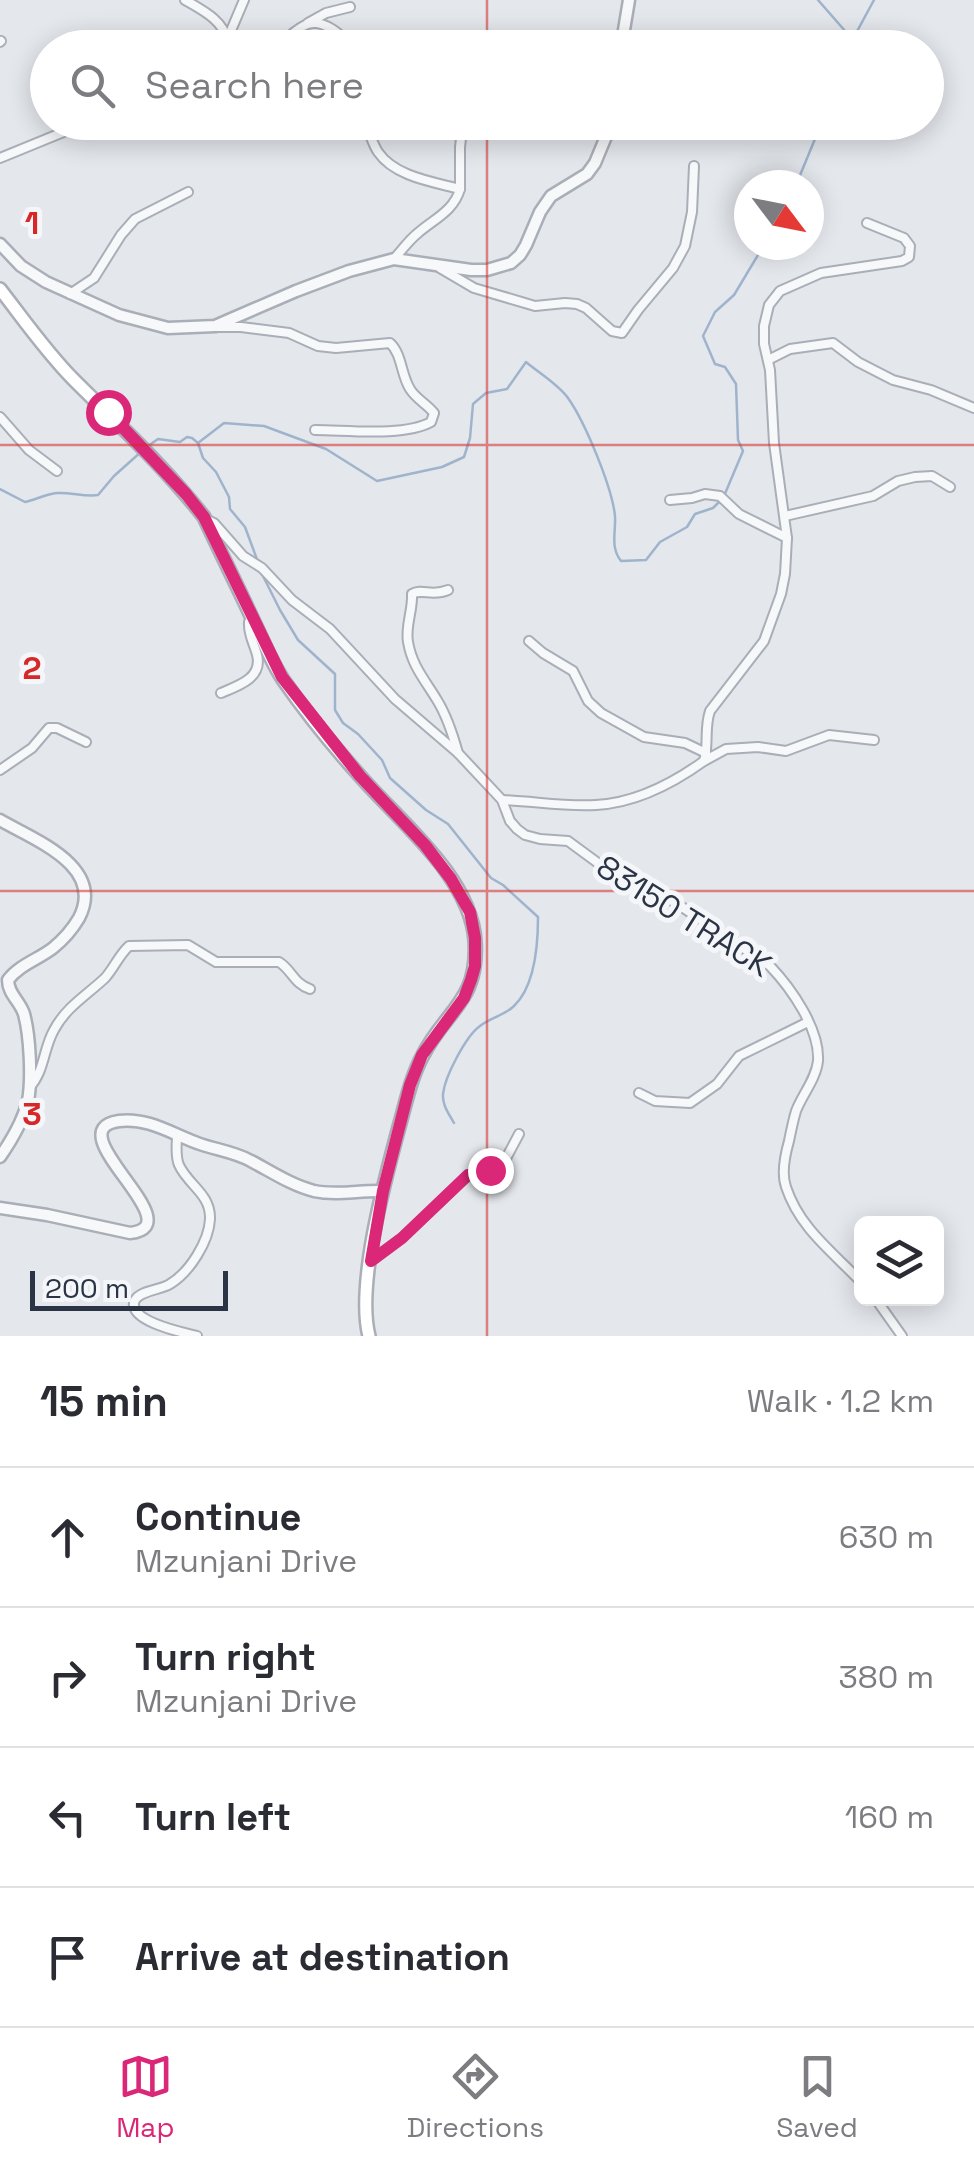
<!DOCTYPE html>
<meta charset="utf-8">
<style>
body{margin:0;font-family:"Space Grotesk",sans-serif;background:#f2f2f3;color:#2b2b33}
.controls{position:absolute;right:30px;bottom:30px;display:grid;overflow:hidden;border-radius:15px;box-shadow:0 5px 25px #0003}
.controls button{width:90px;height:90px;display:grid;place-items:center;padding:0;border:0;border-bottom:2px solid #e1e1e2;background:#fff;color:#2b2b33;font:50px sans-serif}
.compass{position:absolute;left:734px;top:170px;width:90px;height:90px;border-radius:50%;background:#fff;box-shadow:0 5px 25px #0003;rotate:122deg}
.scale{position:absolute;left:30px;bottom:25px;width:198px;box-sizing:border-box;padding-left:10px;border:5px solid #2b3445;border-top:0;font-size:28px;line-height:35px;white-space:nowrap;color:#2b3445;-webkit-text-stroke:8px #f4f6f9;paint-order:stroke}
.stop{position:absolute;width:30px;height:30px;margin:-22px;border:8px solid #db2777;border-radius:50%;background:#fff}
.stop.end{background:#db2777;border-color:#fff;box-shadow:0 2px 10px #0008}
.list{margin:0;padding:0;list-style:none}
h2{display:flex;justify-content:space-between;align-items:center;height:130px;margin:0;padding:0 40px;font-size:42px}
h2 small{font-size:32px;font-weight:400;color:#7c7c81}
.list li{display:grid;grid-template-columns:65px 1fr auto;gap:30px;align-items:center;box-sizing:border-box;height:140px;padding:0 40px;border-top:2px solid #e1e1e2}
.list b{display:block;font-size:38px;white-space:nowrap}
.list p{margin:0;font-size:32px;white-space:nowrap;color:#7c7c81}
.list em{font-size:32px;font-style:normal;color:#7c7c81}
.icon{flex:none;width:55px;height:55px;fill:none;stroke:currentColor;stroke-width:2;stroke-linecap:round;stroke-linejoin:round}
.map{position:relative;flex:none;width:974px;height:1336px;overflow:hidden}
.search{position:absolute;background:#fff;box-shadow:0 5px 25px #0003;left:30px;right:30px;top:30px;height:110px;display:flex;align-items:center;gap:25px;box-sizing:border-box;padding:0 35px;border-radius:55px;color:#7c7c81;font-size:38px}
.sheet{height:690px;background:#fff}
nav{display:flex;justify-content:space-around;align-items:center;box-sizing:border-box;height:140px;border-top:2px solid #e1e1e2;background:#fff;font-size:28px;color:#7c7c81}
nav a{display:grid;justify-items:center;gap:5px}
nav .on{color:#db2777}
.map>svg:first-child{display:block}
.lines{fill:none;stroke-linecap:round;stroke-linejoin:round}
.stream{stroke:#9fb4cc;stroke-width:2.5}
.minor-casing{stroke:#a9aeb7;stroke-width:12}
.tertiary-casing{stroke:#a9aeb7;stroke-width:15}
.secondary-casing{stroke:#a9aeb7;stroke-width:16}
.minor{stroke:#f7f8fa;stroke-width:8}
.tertiary{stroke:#f7f8fa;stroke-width:10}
.secondary{stroke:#fff;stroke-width:11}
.route{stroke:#db2777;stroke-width:12}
.grid{fill:none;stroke:#d62828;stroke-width:2.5;stroke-opacity:0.55}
.labels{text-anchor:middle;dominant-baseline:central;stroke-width:10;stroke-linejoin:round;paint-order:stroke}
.street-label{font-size:32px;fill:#2b3445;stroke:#f4f6f9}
.grid-label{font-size:32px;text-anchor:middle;font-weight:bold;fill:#d62828;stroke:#f4f6f9;stroke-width:10;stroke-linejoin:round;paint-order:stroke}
</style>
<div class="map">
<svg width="974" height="1336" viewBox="0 0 974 1336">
<rect width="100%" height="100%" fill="#e4e7ec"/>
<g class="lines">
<g class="stream">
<path d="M 818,0 L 846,32 L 842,48"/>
<path d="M 848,48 L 874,0"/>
<path d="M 796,185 L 822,122"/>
<path d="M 198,443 L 224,423 L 264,426 L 326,449 L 377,481 L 442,467 L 464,457 L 470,438 L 473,404 L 486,393 L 507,389 L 526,362 C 539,373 558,384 568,398 C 585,422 612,487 615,516 C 616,532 610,547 621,561 L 646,560 L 660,542 L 687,527 L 695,514 L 713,508 L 719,502"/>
<path d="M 148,446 L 158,439 L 180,442 L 187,437 L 192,438 L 198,443 L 203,458 L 216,472 L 229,497 L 230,509 L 245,527 L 258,562"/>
<path d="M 0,489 L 25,502 C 35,500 46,494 57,493 C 71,492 84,497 98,495 L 114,476 L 142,451"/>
<path d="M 724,496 L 743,451 L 738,440 L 736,384 L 725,367 L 715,364 L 703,336 L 715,312 L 734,295 L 764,245"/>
<path d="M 260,570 L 280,610 L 298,640 L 335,674 L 335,710 L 343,723 L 358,734 L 382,760 L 390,778 L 426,810 L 448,824 L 491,878 L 503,885 L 538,917 C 538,944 535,986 514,1006 C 505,1015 490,1018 480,1026 C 466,1036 445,1076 443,1094 C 442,1105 449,1114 454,1123"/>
</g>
<g class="minor-casing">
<g id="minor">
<path d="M 185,0 C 202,10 223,20 227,40"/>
<path d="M 308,23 L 326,13 L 350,7"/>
<path d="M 0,42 L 1,41"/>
<path d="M 280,44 C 288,38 298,27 308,24 C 323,19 344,35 350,48"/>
<path d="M 221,48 L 227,40 L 244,0"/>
<path d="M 228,48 C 248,41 266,37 285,48"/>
<path d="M 364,122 C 370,132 372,143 378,152 C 395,177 434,182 460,189 C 454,211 434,219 418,233 C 409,240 402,250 394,259"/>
<path d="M 0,158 L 88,122"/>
<path d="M 460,189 L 460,147 L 463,122"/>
<path d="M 867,223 L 904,238 L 910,246 L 909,257 L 902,261 L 821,273 L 780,291 L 769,305 L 764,326 L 764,344 L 770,370 L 774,443 L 787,538 L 785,574 L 781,594 L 764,641 L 710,711 C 704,728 709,745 704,761 L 726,749 L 758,747 L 786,751 L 829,735 L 874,740"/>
<path d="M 440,268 L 474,288 L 535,306 L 565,303 L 577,304 L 586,308 L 612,331 L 622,333 L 638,310 L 673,268 L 685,246 L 692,212 L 694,166"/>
<path d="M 70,294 L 94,278 L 121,235 L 135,219 L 188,192"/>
<path d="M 217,327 L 241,327 L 289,333 L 318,346 L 336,348 L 390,343 C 402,354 401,375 410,389 C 416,399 427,404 434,413 L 431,422 C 403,437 347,430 315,430"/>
<path d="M 768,360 L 790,349 L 833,343 L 858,362 L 893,380 L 931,390 L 974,408"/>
<path d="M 0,417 L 29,450 L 57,471"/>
<path d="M 670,500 L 692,498 L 705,494 L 720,496 L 739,514 L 787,538"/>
<path d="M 785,516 L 873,496 L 898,481 L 915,477 L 932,476 L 950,487"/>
<path d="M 206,519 L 214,523 L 243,556 L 262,568 L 292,600 L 330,629 L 395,699 L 458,753 L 502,800 L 510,821 L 517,829 L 525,835 L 540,839 L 568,841 L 602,866 L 649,893 L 664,896 L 679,905 L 770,966 C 791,988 820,1029 818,1061 C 816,1079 802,1095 796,1111 C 793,1121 791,1131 789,1141 C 785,1155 781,1173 786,1187 C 800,1229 833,1252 862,1283"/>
<path d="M 448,590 C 432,597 422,588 412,594 C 413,610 405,627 408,642 C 412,666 425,680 437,700 C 447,716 453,735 458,753"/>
<path d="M 529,641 L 543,653 L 573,671 L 588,701 L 601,713 L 644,737 L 685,743 L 706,753"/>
<path d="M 221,693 C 238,686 263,678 257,655 C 254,643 248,635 249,622 L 253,619"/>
<path d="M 0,770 L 32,748 L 49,728 L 57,728 L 86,742"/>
<path d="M 502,800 C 533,801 565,807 596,805 C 636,803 672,784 704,761"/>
<path d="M 29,1088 C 45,1071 43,1049 54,1030 C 66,1007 87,995 105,978 C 114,968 119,955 129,946 L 188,945 L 216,962 L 279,962 C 292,970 294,984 310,989"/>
<path d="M 639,1093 L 655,1101 L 690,1103 L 717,1084 L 739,1056 L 808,1022"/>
<path d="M 177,1135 C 177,1144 175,1156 179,1165 C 188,1185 211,1194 210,1219 C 209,1241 190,1272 170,1284 C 161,1290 141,1290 135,1300 C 125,1321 185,1333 197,1336"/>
<path d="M 371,1261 L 402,1238 L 468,1175 L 491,1171 L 503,1164 L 519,1134"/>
<path d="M 875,1298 L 902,1336"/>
</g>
</g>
<g class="tertiary-casing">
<g id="tertiary">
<path d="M 621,48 L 629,0"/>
<path d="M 0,244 L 21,266 L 46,282 L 119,315 L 168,328 L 215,326 L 296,291 L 349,271 L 394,259 L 471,270 L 487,270 L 511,263 L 520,255 L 526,245 L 540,212 L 551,196 L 587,174 L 595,163 L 612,122"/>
<path d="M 0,820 C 34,840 106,866 79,918 C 72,930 64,939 53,948 C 39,959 19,965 8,980 C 8,994 20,1001 24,1014 C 30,1036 32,1079 28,1101 C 23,1121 11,1141 0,1157"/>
<path d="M 0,1208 L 47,1215 L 130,1233 C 195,1226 54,1130 119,1121 C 148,1117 174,1135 200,1144 C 217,1150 235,1152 251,1161 C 272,1172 291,1185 314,1191 C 337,1196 360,1190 383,1191"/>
</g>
</g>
<g class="secondary-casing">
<path id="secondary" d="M 0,289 C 24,320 47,353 74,380 C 119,425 165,467 204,517 C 220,552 237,585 253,620 C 263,640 271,662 284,681 C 307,714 333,746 360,776 C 399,821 471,877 475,941 C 479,1001 446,1010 423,1055 C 411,1077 406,1102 399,1127 C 385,1179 356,1285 369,1336"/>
</g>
<use href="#minor" class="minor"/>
<use href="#tertiary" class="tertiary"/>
<use href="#secondary" class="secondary"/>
</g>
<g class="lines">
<path class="route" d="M 108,412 L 186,494 L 204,517 L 282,677 L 360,776 L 425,845 L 451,879 L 470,912 L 475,938 L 475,966 L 471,980 L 464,998 L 422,1055 L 410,1085 L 383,1191 L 371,1261 L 402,1238 L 468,1175 L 490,1170"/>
</g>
<path class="grid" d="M 487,0 L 487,48M 487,122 L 487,1336M 0,445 L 974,445M 0,891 L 974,891"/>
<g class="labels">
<g class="street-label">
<text transform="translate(684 916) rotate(32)">83150 TRACK</text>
</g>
</g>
<g class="grid-label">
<text x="32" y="234">1</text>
<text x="32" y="679">2</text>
<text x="32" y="1125">3</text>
</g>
</svg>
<div class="controls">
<button><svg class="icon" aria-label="layers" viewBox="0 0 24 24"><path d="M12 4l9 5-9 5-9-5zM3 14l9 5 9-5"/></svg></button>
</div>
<svg class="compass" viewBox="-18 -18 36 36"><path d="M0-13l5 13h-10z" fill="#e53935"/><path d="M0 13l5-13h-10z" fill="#7c7c81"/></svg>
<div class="scale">200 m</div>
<div class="stop" style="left:108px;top:412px"></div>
<div class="stop end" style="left:490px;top:1170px"></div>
<div class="search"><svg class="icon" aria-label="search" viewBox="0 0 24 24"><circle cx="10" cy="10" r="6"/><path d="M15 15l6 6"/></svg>Search here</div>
</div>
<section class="sheet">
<h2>15 min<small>Walk · 1.2 km</small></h2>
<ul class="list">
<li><svg class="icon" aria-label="ahead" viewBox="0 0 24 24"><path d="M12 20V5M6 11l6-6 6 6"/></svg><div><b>Continue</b><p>Mzunjani Drive</p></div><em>630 m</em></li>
<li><svg class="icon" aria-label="right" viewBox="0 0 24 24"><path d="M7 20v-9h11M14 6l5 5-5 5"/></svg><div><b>Turn right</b><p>Mzunjani Drive</p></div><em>380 m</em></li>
<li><svg class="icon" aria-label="left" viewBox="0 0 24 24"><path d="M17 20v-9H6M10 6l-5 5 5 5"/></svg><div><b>Turn left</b></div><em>160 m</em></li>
<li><svg class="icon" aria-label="arrive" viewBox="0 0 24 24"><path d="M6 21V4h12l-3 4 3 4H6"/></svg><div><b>Arrive at destination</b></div></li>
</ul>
</section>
<nav>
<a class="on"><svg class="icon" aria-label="map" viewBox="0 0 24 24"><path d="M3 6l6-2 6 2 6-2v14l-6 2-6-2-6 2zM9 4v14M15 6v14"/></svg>Map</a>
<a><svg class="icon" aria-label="directions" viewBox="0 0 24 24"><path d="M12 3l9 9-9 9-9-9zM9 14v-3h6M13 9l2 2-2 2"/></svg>Directions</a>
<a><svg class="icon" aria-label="saved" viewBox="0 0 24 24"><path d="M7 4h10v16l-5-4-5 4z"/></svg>Saved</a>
</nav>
